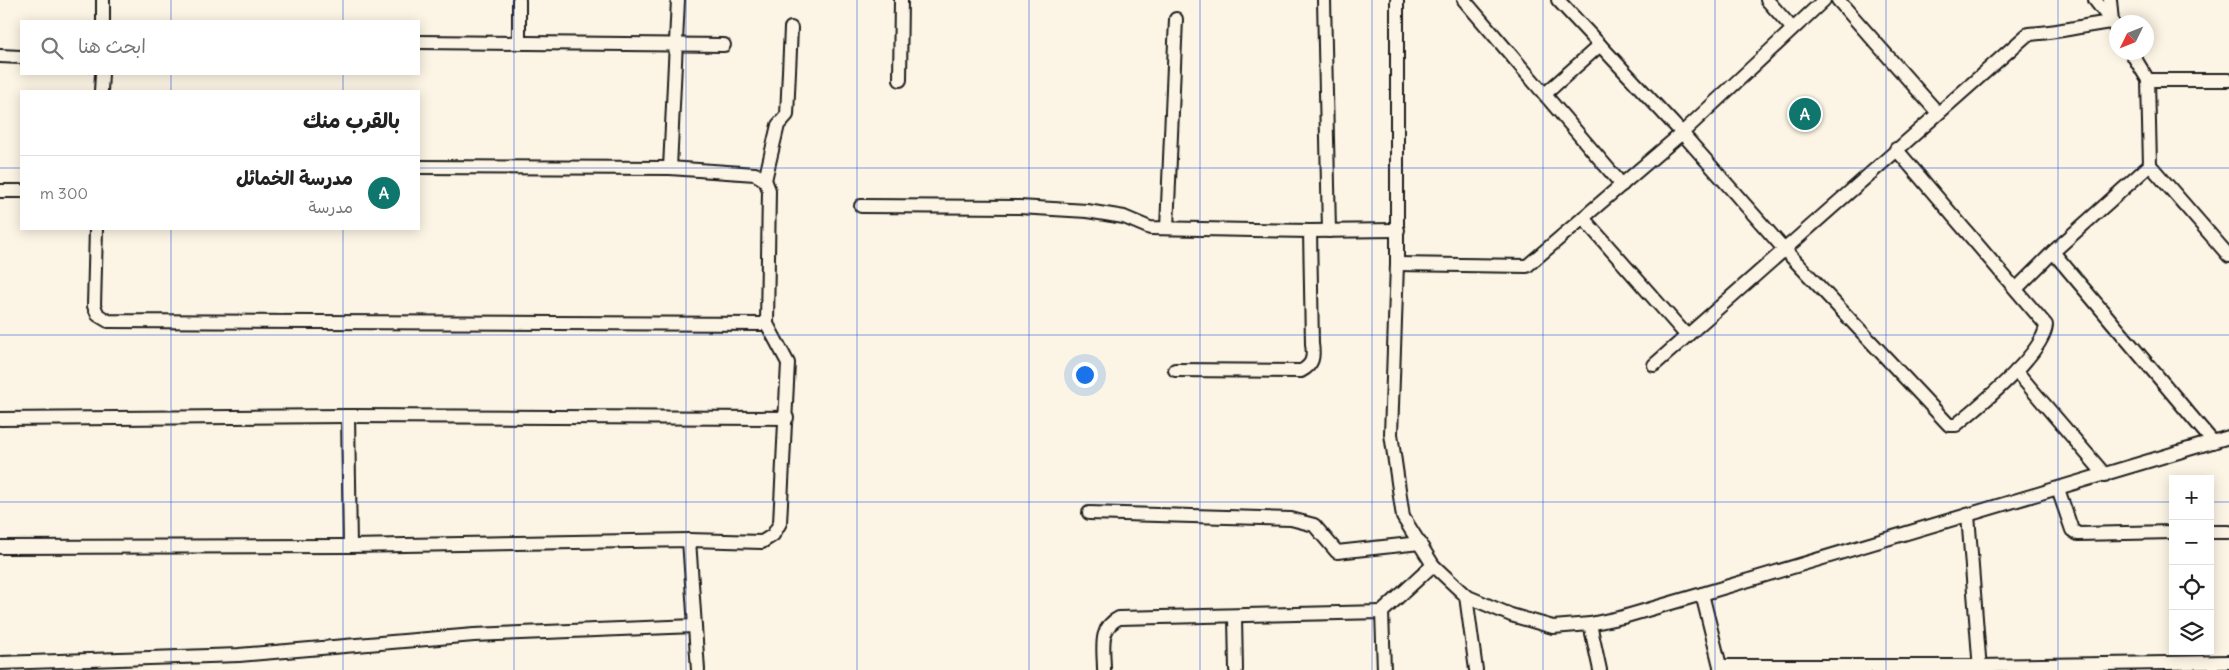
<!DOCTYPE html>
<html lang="ar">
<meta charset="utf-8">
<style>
body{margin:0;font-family:Delius,"Playpen Sans Arabic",sans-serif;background:#f6f6f6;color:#222;direction:rtl}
.controls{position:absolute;right:15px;bottom:15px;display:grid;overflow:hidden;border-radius:0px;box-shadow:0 2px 12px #0003}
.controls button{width:45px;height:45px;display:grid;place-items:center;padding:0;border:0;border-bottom:1px solid #e0e0e0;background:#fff;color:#222;font:25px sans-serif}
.compass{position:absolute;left:2109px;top:15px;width:45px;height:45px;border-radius:50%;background:#fff;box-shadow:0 2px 12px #0003;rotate:227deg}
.you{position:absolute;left:1084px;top:374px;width:18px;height:18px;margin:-12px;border:4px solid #fff;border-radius:50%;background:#1a73e8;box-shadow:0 0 0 8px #1a73e833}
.badge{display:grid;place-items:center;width:32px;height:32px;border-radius:50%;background:#0f766e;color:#fff;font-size:16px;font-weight:700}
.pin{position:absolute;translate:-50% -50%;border:2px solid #fff;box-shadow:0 1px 5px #0006}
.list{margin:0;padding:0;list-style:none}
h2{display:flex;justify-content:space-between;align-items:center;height:65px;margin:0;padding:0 20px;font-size:21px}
h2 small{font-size:16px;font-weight:400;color:#767676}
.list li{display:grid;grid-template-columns:32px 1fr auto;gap:15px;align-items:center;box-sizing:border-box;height:75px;padding:0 20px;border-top:1px solid #e0e0e0}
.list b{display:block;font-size:19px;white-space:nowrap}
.list p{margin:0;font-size:16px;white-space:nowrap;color:#767676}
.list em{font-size:16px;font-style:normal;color:#767676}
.icon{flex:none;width:28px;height:28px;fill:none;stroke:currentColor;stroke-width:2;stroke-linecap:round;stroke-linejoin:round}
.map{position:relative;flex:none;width:2229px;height:670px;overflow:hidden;direction:ltr}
.search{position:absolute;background:#fff;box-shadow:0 2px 12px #0003;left:20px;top:20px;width:400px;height:55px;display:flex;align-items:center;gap:12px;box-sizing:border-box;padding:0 18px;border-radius:0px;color:#767676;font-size:19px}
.panel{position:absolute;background:#fff;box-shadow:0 2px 12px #0003;left:20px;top:90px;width:400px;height:140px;border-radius:0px;direction:rtl}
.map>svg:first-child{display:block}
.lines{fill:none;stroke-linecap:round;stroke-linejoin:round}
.street-casing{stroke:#1c1c1c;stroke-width:16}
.street{stroke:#fcf5e5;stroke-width:12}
.grid{fill:none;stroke:#1d4ed8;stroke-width:1;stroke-opacity:0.55}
</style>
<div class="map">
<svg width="2229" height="670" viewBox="0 0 2229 670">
<rect width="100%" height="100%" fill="#fcf5e5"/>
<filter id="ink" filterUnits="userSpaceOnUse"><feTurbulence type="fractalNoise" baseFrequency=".02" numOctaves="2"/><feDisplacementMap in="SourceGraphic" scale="10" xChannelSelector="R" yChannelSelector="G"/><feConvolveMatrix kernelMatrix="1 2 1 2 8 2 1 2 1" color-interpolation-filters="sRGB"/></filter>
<g filter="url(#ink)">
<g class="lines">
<g class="street-casing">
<g id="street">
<path d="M 103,0 L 103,21"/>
<path d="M 1324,0 L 1329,231"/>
<path d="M 1397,0 L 1397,264 L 1391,434 L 1403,517 L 1433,565 L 1466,596 L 1511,615 L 1553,627 L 1590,624 L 1623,617 L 1702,594 L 2229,437"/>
<path d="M 1464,0 L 1622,185"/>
<path d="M 1558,0 L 1682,133 L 1784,249 L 1949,425 L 1956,425 C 1978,407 2044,353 2046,325 L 1896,149"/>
<path d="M 1767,0 L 1792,28"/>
<path d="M 1838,0 L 1938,113"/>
<path d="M 2095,0 L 2112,22"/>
<path d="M 2110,0 L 2112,22 L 2116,29"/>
<path d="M 419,42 L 724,45"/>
<path d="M 519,43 L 519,0"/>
<path d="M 2131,52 L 2148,80 L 2150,165 L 2229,256"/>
<path d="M 0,56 L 21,57"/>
<path d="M 900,80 L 901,0"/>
<path d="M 2148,80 L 2229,80"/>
<path d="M 101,91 L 102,74"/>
<path d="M 1545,94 L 1600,45"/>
<path d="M 670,168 L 678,0"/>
<path d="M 765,180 L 778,125 L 787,115 L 791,28"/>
<path d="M 0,191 L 21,191"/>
<path d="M 861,206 L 1019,207 L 1087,211 L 1124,217 L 1150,228 L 1310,231 L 1398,230"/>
<path d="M 1583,218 L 1687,336"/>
<path d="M 1167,228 L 1176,19"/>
<path d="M 96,229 L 94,306 L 98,315 L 108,321 L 767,324"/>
<path d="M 2053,252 L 2213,442"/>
<path d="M 1397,264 L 1527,266 L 1682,133 L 1824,0"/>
<path d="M 2016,289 L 2053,252 L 2150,165"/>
<path d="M 1654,365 L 2028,34 C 2057,33 2084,25 2112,22"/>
<path d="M 1175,370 L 1301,371 C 1313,365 1314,357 1312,344 L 1310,231"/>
<path d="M 2016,371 L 2105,475"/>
<path d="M 348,416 L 350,546"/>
<path d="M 0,419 L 348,416 L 787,418"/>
<path d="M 2058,489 L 2072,530 L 2078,534 L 2173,532"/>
<path d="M 1089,513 L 1291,519 L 1314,525 L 1337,552 L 1420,543"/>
<path d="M 1968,515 L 1980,670"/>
<path d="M 2210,532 L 2229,532"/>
<path d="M 689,540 L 698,670"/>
<path d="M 0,547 L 350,546 L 689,540 L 762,542 L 773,535 L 780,523 L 788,363 L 767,324 L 769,190 L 765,180 L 755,174 L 670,168 L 419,167"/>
<path d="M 1702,594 L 1721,670"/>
<path d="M 1466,596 L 1476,670"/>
<path d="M 1235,616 L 1236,670"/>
<path d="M 1590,624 L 1600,670"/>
<path d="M 0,663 L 239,655 L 474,635 L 695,626"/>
<path d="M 1720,666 L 1979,666 L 2229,662"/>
<path d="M 1104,670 C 1104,649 1098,628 1119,618 L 1382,612"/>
<path d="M 1384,670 L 1382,612 L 1433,565"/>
</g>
</g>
<use href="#street" class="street"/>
</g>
</g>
<path class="grid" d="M 171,0 L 171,21M 343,0 L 343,21M 514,0 L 514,670M 686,0 L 686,670M 857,0 L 857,670M 1029,0 L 1029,670M 1200,0 L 1200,670M 1372,0 L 1372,670M 1543,0 L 1543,670M 1715,0 L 1715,670M 1886,0 L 1886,670M 2058,0 L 2058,670M 171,74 L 171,91M 343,74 L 343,91M 0,168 L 21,168M 419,168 L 2229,168M 171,229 L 171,670M 343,229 L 343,670M 0,335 L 2229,335M 0,502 L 2173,502M 2210,502 L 2229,502"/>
</svg>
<div class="controls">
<button>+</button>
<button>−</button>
<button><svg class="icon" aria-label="locate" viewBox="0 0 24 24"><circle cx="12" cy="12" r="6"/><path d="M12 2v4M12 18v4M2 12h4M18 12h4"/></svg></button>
<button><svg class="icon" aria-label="layers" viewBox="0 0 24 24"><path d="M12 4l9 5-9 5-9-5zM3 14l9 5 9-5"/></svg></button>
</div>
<svg class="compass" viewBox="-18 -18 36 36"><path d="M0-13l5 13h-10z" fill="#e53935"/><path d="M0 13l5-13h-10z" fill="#767676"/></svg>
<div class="you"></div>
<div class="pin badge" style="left:1805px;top:114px">A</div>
<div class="search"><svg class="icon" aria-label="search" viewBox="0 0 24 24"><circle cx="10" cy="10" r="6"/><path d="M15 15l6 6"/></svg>ابحث هنا</div>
<section class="panel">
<h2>بالقرب منك<small></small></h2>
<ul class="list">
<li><span class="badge">A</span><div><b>مدرسة الخمائل</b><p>مدرسة</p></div><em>300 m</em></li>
</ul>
</section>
</div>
